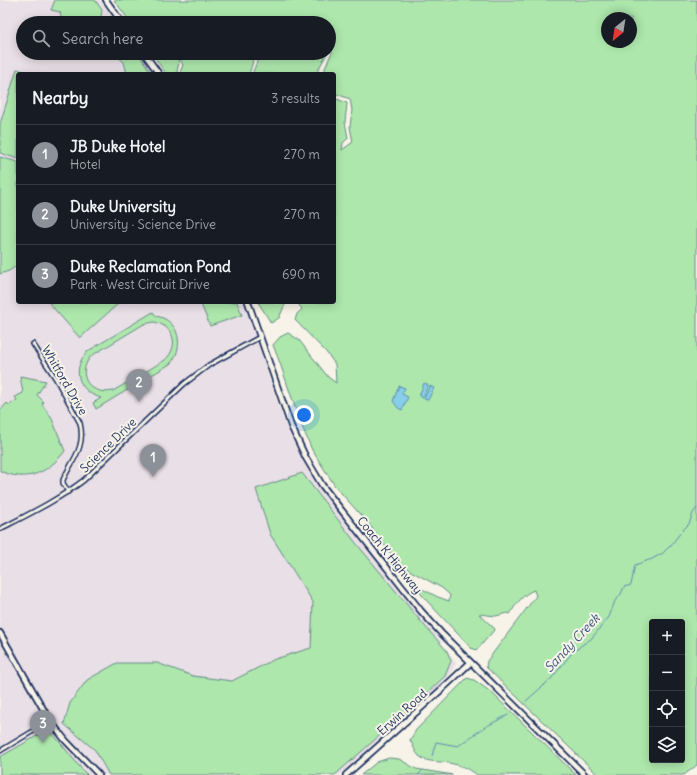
<!DOCTYPE html>
<meta charset="utf-8">
<style>
body{margin:0;font-family:Delius,sans-serif;background:#20242c;color:#f1f3f6}
.controls{position:absolute;right:12px;bottom:12px;display:grid;overflow:hidden;border-radius:4px;box-shadow:0 2px 10px #0003}
.controls button{width:36px;height:36px;display:grid;place-items:center;padding:0;border:0;border-bottom:1px solid #363941;background:#171b24;color:#f1f3f6;font:20px sans-serif}
.compass{position:absolute;left:601px;top:12px;width:36px;height:36px;border-radius:50%;background:#171b24;box-shadow:0 2px 10px #0003;rotate:210deg}
.you{position:absolute;left:304px;top:415px;width:14px;height:14px;margin:-10px;border:3px solid #fff;border-radius:50%;background:#1a73e8;box-shadow:0 0 0 6px #1a73e833}
.badge{display:grid;place-items:center;width:26px;height:26px;border-radius:50%;background:#8c9099;color:#fff;font-size:13px;font-weight:700}
.pin{position:absolute;translate:-50% -33px;filter:drop-shadow(0 1px 2px #0008)}
.pin::after{content:'';position:absolute;top:21px;width:14px;height:12px;background:inherit;clip-path:polygon(0 0,100% 0,50% 100%)}
.list{margin:0;padding:0;list-style:none}
h2{display:flex;justify-content:space-between;align-items:center;height:52px;margin:0;padding:0 16px;font-size:17px}
h2 small{font-size:13px;font-weight:400;color:#9ea1a6}
.list li{display:grid;grid-template-columns:26px 1fr auto;gap:12px;align-items:center;box-sizing:border-box;height:60px;padding:0 16px;border-top:1px solid #363941}
.list b{display:block;font-size:15px;white-space:nowrap}
.list p{margin:0;font-size:13px;white-space:nowrap;color:#9ea1a6}
.list em{font-size:13px;font-style:normal;color:#9ea1a6}
.icon{flex:none;width:22px;height:22px;fill:none;stroke:currentColor;stroke-width:2;stroke-linecap:round;stroke-linejoin:round}
.map{position:relative;flex:none;width:697px;height:775px;overflow:hidden}
.search{position:absolute;background:#171b24;box-shadow:0 2px 10px #0003;left:16px;top:16px;width:320px;height:44px;display:flex;align-items:center;gap:10px;box-sizing:border-box;padding:0 14px;border-radius:22px;color:#9ea1a6;font-size:15px}
.panel{position:absolute;background:#171b24;box-shadow:0 2px 10px #0003;left:16px;top:72px;width:320px;height:232px;border-radius:4px}
.map>svg:first-child{display:block}
.built{fill:#e9dfe6}
.green{fill:#ade7ac;stroke:#648b85;fill-rule:evenodd}
.water{fill:#88cee9;stroke:#5c8eb1}
.lines{fill:none;stroke-linecap:round;stroke-linejoin:round}
.stream{stroke:#5c8eb1;stroke-width:1}
.street-casing{stroke:#1b2f5e;stroke-width:6}
.secondary-casing{stroke:#1b2f5e;stroke-width:8}
.street{stroke:#f7f3e8;stroke-width:3}
.secondary{stroke:#f7f3e8;stroke-width:4.5}
.labels{text-anchor:middle;dominant-baseline:central;stroke-width:4;stroke-linejoin:round;paint-order:stroke}
.street-label{font-size:12px;fill:#1b2f5e;stroke:#f7f3e8}
.water-label{font-size:13px;font-style:italic;fill:#365781;stroke:#f7f3e8}
</style>
<div class="map">
<svg width="697" height="775" viewBox="0 0 697 775">
<rect width="100%" height="100%" fill="#f7f3e8"/>
<filter id="ink" filterUnits="userSpaceOnUse"><feTurbulence type="fractalNoise" baseFrequency=".025" numOctaves="2"/><feDisplacementMap in="SourceGraphic" scale="8" xChannelSelector="R" yChannelSelector="G"/><feConvolveMatrix kernelMatrix="1 2 1 2 8 2 1 2 1" color-interpolation-filters="sRGB"/></filter>
<g filter="url(#ink)">
<path class="built" d="M 0,0 L 100,0 L 117,23 L 23,23 L 23,53 L 140,53 L 154,74 L 18,74 L 18,302 L 244,302 L 283,418 L 295,446 L 315,481 L 347,525 L 434,632 L 456,663 L 451,674 L 440,686 L 408,715 L 340,775 L 0,775 Z"/>
<g class="green">
<path d="M 55,0 L 95,0 L 102,10 L 101,17 L 94,23 L 62,23 L 60,12 L 51,10 Z"/>
<path d="M 114,0 L 697,0 L 697,765 L 684,775 L 598,775 L 486,667 L 487,661 L 536,596 L 534,590 C 523,594 516,604 510,614 L 507,613 L 496,616 L 479,614 L 495,629 L 477,650 L 471,648 L 426,600 L 414,585 L 438,597 L 449,601 L 450,595 L 442,588 L 409,570 L 396,561 L 373,529 L 335,486 L 312,450 L 299,419 L 280,363 L 273,345 L 280,337 L 288,333 L 299,340 L 328,377 L 336,383 L 335,364 L 326,352 L 295,320 L 297,314 L 302,309 L 297,302 L 334,302 L 334,98 L 347,103 L 345,122 L 348,138 L 343,143 L 342,150 L 353,142 L 350,127 L 352,110 L 350,99 L 334,93 L 334,74 L 325,74 L 325,68 L 332,52 L 330,36 L 329,35 L 329,23 L 238,23 L 237,22 L 226,23 L 131,23 ZM 607,18 L 631,18 L 631,42 L 607,42 ZM 652,622 L 682,622 L 682,760 L 652,760 Z"/>
<path d="M 82,53 L 138,53 L 152,74 L 127,74 L 124,62 L 116,55 L 94,57 Z"/>
<path d="M 152,53 L 175,53 L 179,63 L 177,71 L 178,74 L 166,74 Z"/>
<path d="M 177,53 L 253,53 C 254,61 251,67 249,74 L 181,74 L 180,72 L 183,65 Z"/>
<path d="M 256,53 L 327,53 L 316,74 L 252,74 L 257,62 Z"/>
<path d="M 17,69 L 33,74 L 18,74 L 18,159 L 0,153 L 0,124 Z"/>
<path d="M 0,157 L 18,162 L 18,265 L 9,271 L 0,274 Z"/>
<path d="M 51,302 L 120,302 L 80,338 L 49,303 Z"/>
<path d="M 200,302 L 237,302 L 242,315 L 210,326 Z"/>
<path d="M 258,302 L 286,302 L 279,318 L 271,323 Z"/>
<path d="M 153,312 L 156,316 C 180,320 185,348 170,364 L 96,409 L 93,403 L 101,398 C 77,391 71,368 88,351 ZM 154,322 C 174,326 180,346 165,360 L 113,391 C 90,396 75,375 91,356 L 144,324 Z"/>
<path d="M 20,376 L 46,381 L 37,395 L 44,402 L 42,404 L 52,419 L 65,451 C 48,473 27,483 0,471 L 0,411 L 7,403 L 9,405 L 17,400 L 15,397 L 23,393 Z"/>
<path d="M 302,473 L 356,543 L 423,624 L 447,651 L 451,661 L 445,676 L 422,698 L 335,775 L 109,775 L 95,750 L 64,724 L 70,703 L 87,680 L 117,663 L 157,663 L 193,676 L 232,681 L 275,659 L 311,648 L 313,602 L 270,534 L 256,489 Z"/>
<path d="M 467,678 L 474,680 L 491,692 L 576,775 L 477,775 C 469,768 459,765 449,763 C 439,761 427,763 419,756 C 415,752 413,745 410,740 L 416,730 Z"/>
<path d="M 49,729 L 84,772 L 88,775 L 0,775 L 0,757 Z"/>
<path d="M 389,758 L 399,759 L 416,769 L 453,775 L 361,775 L 377,762 Z"/>
</g>
<g class="water">
<path d="M 424,383 L 428,385 L 423,398 L 419,396 Z"/>
<path d="M 399,386 L 405,388 L 402,394 L 408,397 L 402,410 L 398,408 L 393,401 Z"/>
<path d="M 430,386 L 434,388 L 428,400 L 424,399 Z"/>
</g>
<g class="lines">
<g class="stream">
<path d="M 526,701 L 551,679 L 571,654 L 582,645 L 591,639 L 609,617 L 615,601 L 621,594 L 624,587 L 631,585 L 635,565 L 652,559 L 663,553 L 671,545 L 681,532 L 689,524 L 693,513 L 697,508"/>
<path d="M 432,756 L 436,742 L 458,746 L 485,727 L 508,715"/>
<path d="M 418,775 L 423,770"/>
</g>
<g class="street-casing">
<g id="street">
<path d="M 33,344 L 56,379 L 80,423 C 86,448 72,460 63,480 L 63,483 L 68,492"/>
<path d="M 0,529 C 29,514 58,500 84,480 L 184,384 L 209,365 L 260,337"/>
<path d="M 0,751 L 50,721"/>
</g>
</g>
<g class="secondary-casing">
<g id="secondary">
<path d="M 106,0 L 122,23"/>
<path d="M 144,53 L 159,74"/>
<path d="M 248,302 L 291,426 L 306,458 L 322,485 L 335,502 L 421,611 L 441,633 L 585,775"/>
<path d="M 0,633 L 50,721 L 66,741 L 99,775"/>
<path d="M 346,775 L 441,690 L 470,663"/>
</g>
</g>
<use href="#street" class="street"/>
<use href="#secondary" class="secondary"/>
</g>
</g>
<g class="labels">
<g class="street-label">
<text transform="translate(65 380) rotate(60)">Whitford Drive</text>
<text transform="translate(108 445) rotate(-44)">Science Drive</text>
<text transform="translate(390 555) rotate(51)">Coach K Highway</text>
<text transform="translate(402 712) rotate(-42)">Erwin Road</text>
</g>
<g class="water-label">
<text transform="translate(572 643) rotate(-47)">Sandy Creek</text>
</g>
</g>
</svg>
<div class="controls">
<button>+</button>
<button>−</button>
<button><svg class="icon" aria-label="locate" viewBox="0 0 24 24"><circle cx="12" cy="12" r="6"/><path d="M12 2v4M12 18v4M2 12h4M18 12h4"/></svg></button>
<button><svg class="icon" aria-label="layers" viewBox="0 0 24 24"><path d="M12 4l9 5-9 5-9-5zM3 14l9 5 9-5"/></svg></button>
</div>
<svg class="compass" viewBox="-18 -18 36 36"><path d="M0-13l5 13h-10z" fill="#e53935"/><path d="M0 13l5-13h-10z" fill="#9ea1a6"/></svg>
<div class="you"></div>
<div class="pin badge" style="left:153px;top:477px">1</div>
<div class="pin badge" style="left:139px;top:402px">2</div>
<div class="pin badge" style="left:43px;top:743px">3</div>
<div class="search"><svg class="icon" aria-label="search" viewBox="0 0 24 24"><circle cx="10" cy="10" r="6"/><path d="M15 15l6 6"/></svg>Search here</div>
<section class="panel">
<h2>Nearby<small>3 results</small></h2>
<ul class="list">
<li><span class="badge">1</span><div><b>JB Duke Hotel</b><p>Hotel</p></div><em>270 m</em></li>
<li><span class="badge">2</span><div><b>Duke University</b><p>University · Science Drive</p></div><em>270 m</em></li>
<li><span class="badge">3</span><div><b>Duke Reclamation Pond</b><p>Park · West Circuit Drive</p></div><em>690 m</em></li>
</ul>
</section>
</div>
